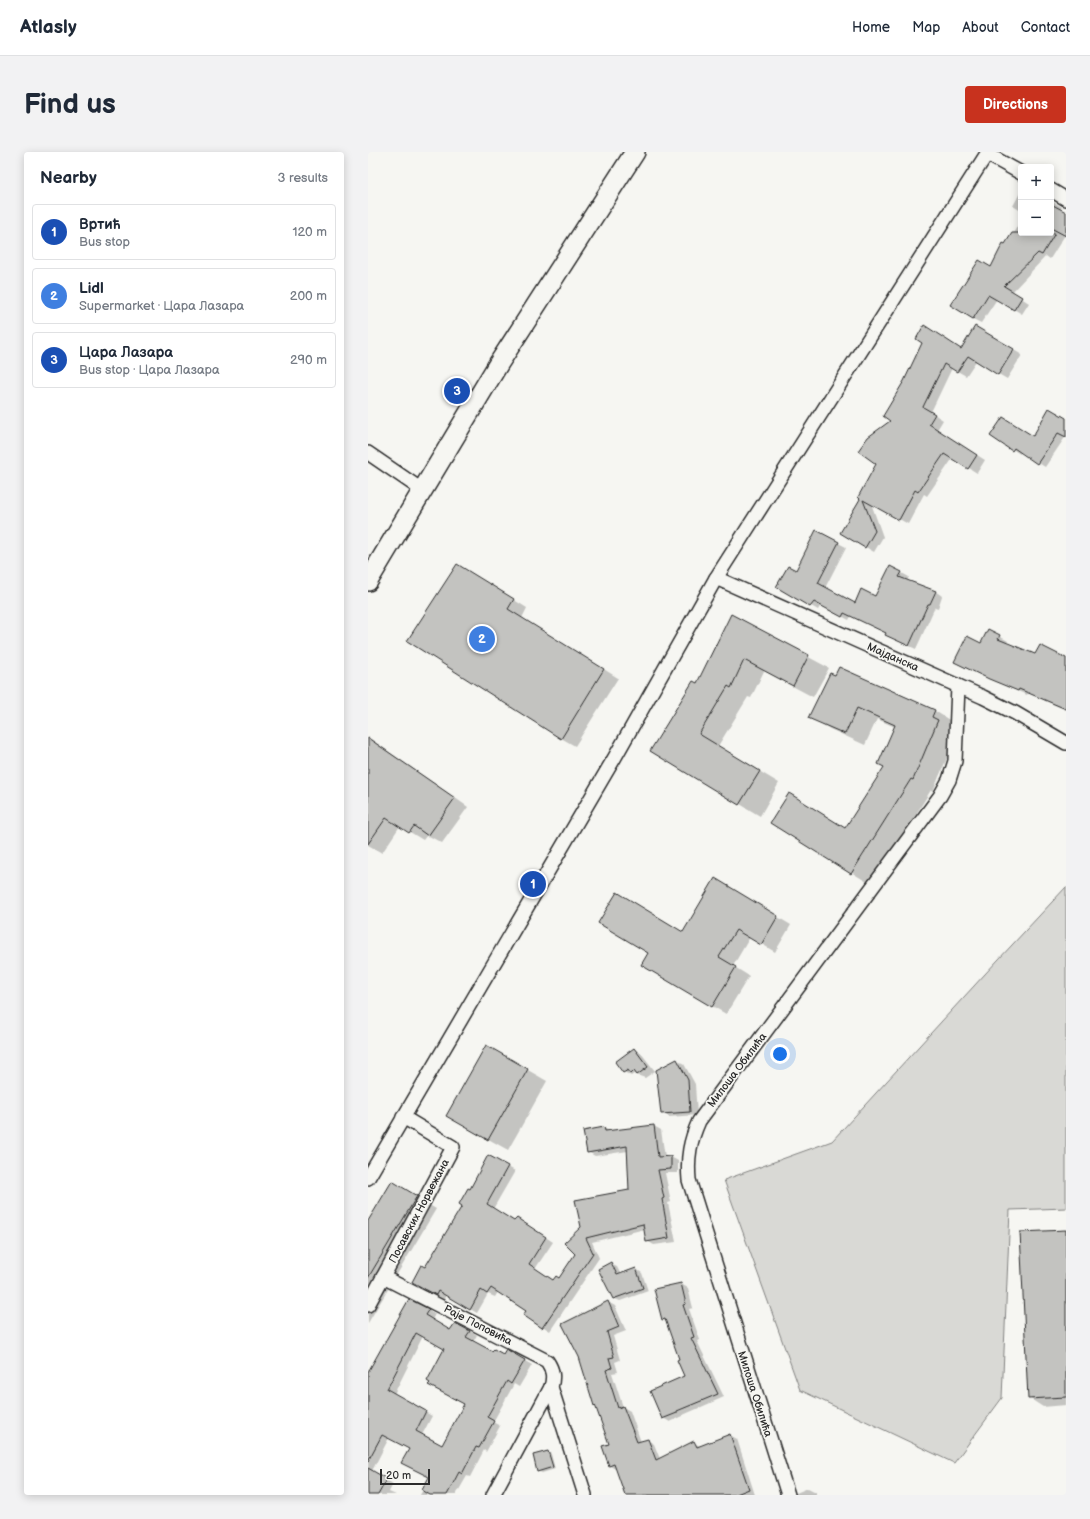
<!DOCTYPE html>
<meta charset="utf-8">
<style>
body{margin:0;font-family:"Balsamiq Sans",sans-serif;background:#f2f2f3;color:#1f2937}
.controls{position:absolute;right:12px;top:12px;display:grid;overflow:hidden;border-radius:4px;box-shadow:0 2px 10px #0003}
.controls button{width:36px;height:36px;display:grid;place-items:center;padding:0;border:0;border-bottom:1px solid #e0e1e3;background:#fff;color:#1f2937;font:20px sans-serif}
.scale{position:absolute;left:12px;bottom:10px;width:50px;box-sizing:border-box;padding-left:4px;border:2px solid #2b2b2b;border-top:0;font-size:11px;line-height:14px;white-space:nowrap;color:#2b2b2b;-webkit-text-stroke:3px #f6f6f2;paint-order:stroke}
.you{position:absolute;left:412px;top:902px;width:14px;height:14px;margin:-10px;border:3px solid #fff;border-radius:50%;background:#1a73e8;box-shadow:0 0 0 6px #1a73e833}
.badge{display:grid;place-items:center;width:26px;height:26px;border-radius:50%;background:#c8321e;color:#fff;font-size:13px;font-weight:700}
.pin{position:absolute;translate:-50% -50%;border:2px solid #fff;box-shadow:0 1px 4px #0006}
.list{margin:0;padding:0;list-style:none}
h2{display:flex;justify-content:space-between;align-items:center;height:52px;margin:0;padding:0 16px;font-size:17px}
h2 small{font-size:13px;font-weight:400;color:#747a83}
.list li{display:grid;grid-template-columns:26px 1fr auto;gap:12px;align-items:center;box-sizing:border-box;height:56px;margin:0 8px 8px;padding:0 8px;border:1px solid #e0e1e3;border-radius:4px}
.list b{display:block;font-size:15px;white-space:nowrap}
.list p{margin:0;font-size:13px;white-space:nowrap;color:#747a83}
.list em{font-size:13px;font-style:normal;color:#747a83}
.map{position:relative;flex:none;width:698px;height:1343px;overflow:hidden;border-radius:4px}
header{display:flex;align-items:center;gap:24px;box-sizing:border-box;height:56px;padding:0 20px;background:#fff;border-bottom:1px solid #e0e1e3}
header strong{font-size:19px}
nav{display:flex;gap:22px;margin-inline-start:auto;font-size:14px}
.intro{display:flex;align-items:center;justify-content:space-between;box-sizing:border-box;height:96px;padding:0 24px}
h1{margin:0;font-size:28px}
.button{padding:10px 18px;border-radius:4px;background:#c8321e;color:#fff;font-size:14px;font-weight:700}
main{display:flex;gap:24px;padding:0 24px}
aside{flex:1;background:#fff;border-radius:4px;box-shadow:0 2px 10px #0003}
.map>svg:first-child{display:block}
.green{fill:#d9d9d5;stroke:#828280}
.shadow{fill:#0003;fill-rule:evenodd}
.building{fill:#c3c3c0;stroke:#2b2b2b;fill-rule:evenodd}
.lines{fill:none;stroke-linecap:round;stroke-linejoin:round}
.street-casing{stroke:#2b2b2b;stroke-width:16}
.secondary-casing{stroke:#2b2b2b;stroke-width:22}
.street{stroke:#f6f6f2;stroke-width:13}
.secondary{stroke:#f6f6f2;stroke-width:19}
.labels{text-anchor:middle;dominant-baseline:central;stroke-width:3.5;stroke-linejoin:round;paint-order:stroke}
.street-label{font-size:11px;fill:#2b2b2b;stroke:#f6f6f2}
</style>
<header>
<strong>Atlasly</strong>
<nav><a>Home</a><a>Map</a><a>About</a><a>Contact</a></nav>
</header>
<div class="intro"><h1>Find us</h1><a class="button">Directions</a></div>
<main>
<aside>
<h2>Nearby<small>3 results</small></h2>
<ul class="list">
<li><span class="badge" style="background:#1a4fb4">1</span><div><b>Вртић</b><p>Bus stop</p></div><em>120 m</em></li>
<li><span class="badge" style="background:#3f7fe0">2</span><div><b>Lidl</b><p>Supermarket · Цара Лазара</p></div><em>200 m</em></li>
<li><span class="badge" style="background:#1a4fb4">3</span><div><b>Цара Лазара</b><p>Bus stop · Цара Лазара</p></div><em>290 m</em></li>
</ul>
</aside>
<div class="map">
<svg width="698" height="1343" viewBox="0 0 698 1343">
<rect width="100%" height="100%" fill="#f6f6f2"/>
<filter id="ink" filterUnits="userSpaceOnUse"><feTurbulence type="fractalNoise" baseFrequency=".025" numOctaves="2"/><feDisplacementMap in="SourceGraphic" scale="8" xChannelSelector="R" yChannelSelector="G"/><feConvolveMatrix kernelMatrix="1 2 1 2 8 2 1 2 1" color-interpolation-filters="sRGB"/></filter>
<g filter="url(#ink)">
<path class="green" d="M 698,735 L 698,1056 L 642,1058 L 634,1246 L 586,1311 L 432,1238 L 356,1028 L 464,989 L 617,822 Z"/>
<g class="shadow">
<path d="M 653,39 L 653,59 L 645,54 Z"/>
<path d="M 683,49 L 694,55 L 692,58 L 698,61 L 698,83 L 697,83 L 682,107 L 678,104 L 644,140 L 661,151 L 654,162 L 629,147 L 613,171 L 605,167 L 624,116 L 653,68 L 653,81 L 683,81 Z"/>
<path d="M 608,175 L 654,203 L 639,227 L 608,209 L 598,224 L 584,216 L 563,260 L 575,268 L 569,278 L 617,308 L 609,321 L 585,306 L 559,344 L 556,342 L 540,372 L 503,351 L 515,385 L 506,400 L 474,381 L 493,346 L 510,311 L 537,229 L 594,198 Z"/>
<path d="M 698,267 L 698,284 L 677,315 L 653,300 L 652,302 L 624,284 L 666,285 Z"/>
<path d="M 449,380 L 478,395 L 457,436 L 487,453 L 508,445 L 523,415 L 541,425 L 539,429 L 567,439 L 574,444 L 570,456 L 567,455 L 548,497 L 526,487 L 519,481 L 483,464 L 481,468 L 453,453 L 450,458 L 409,434 L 428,419 Z"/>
<path d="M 103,421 L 159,456 L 154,466 L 250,526 L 207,594 L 193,586 Z"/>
<path d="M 364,464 L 461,516 L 445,545 L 396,519 L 383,546 L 380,545 L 350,594 L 411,631 L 392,664 L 283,599 L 329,533 Z"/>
<path d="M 631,484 L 640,489 L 638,492 L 668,503 L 698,507 L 698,558 L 660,541 L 659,543 L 631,531 L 596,515 L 614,492 Z"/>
<path d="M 471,516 L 567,559 L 586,571 L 590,580 L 565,639 L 563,638 L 504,733 L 403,671 L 478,677 L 517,615 L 527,575 L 509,567 L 497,593 L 462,577 L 442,565 Z"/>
<path d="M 0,585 L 100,655 L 74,691 L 59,683 L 55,688 L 32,674 L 14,701 L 0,693 Z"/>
<path d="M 362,736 L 423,773 L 407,800 L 382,785 L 365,814 L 381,824 L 358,862 L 344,854 L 315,781 Z"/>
<path d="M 118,894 L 179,929 L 140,998 L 79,964 Z"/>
<path d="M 266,897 L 273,901 L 287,919 L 277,926 L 266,922 L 263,924 L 256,920 Z"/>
<path d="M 309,908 L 316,912 L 327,932 L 329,963 L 301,965 L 294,961 Z"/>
<path d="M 286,974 L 293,978 L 297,1005 L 303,1005 L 310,1009 L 310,1021 L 297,1021 L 303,1050 L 300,1051 L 308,1090 L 286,1093 L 279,1089 L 277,1077 L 224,1090 L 231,1106 L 182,1179 L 156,1162 L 159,1158 L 130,1140 L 127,1145 L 120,1142 L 109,1161 L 78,1143 L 76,1147 L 45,1130 L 57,1116 L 95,1054 L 102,1038 L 121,1004 L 147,1019 L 125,1057 L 147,1070 L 156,1071 L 185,1090 L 167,1117 L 186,1129 L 192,1127 L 209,1102 L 198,1091 L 262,1039 L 260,999 L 227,1004 L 220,1000 L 236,976 L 241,979 Z"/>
<path d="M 24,1031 L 68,1057 L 0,1171 L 0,1070 Z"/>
<path d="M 698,1079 L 698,1253 L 675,1255 L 661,1246 Z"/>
<path d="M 243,1112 L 249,1115 L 253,1123 L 268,1117 L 274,1121 L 280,1139 L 252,1149 L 245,1146 Z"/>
<path d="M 313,1132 L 320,1136 L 325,1156 L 321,1157 L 332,1188 L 329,1189 L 356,1245 L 315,1263 L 315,1264 L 302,1270 L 295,1266 L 318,1224 L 299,1170 L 295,1168 Z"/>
<path d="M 41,1148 L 67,1162 L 64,1168 L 83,1179 L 102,1179 L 109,1183 L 105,1190 L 125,1201 L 135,1203 L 138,1198 L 164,1213 L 151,1235 L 146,1232 L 125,1270 L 132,1274 L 118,1300 L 116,1298 L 102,1325 L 99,1324 L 88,1343 L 52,1343 L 62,1325 L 42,1297 L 21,1286 L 4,1319 L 25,1332 L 21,1340 L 28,1343 L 0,1343 L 0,1217 L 2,1218 ZM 55,1184 L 78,1197 L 97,1252 L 74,1294 L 54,1283 L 64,1264 L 26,1242 Z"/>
<path d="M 240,1150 L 247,1154 L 258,1179 L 245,1184 L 252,1208 L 247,1210 L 250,1220 L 244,1221 L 255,1255 L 262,1259 L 273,1290 L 279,1288 L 286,1292 L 292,1307 L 326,1291 L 332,1294 L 362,1283 L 369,1287 L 387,1343 L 257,1343 L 249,1318 L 242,1314 L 242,1292 L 229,1254 L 227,1253 Z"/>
<path d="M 180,1300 L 183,1302 L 187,1317 L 174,1321 L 170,1319 Z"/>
<path d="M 440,1336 L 448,1340 L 448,1343 L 428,1343 L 428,1341 Z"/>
</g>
<g class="building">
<path d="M 683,52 L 698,60 L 698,84 L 683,76 Z"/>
<path d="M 644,81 L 687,81 L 674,103 L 670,101 L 636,134 L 654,145 L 646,158 L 620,143 L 605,167 L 582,153 L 611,108 L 623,115 L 635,91 L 637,92 Z"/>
<path d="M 556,173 L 593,197 L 607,174 L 646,197 L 630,223 L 600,204 L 589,220 L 576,212 L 555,255 L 567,262 L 561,272 L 609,303 L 600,317 L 576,302 L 550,340 L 547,338 L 531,368 L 495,348 L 507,379 L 497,396 L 472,381 L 492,347 L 490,345 L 508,312 L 490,299 L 500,285 L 522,269 L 515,264 L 536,229 L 554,191 L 548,187 Z"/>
<path d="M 681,256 L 698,266 L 698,285 L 690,281 L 669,312 L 646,296 L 644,299 L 622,284 L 635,265 L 665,284 Z"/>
<path d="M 448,378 L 471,390 L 450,431 L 487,451 L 493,437 L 507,444 L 522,414 L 534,420 L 531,425 L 568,439 L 562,452 L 560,452 L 541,494 L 517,483 L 518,481 L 476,461 L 474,465 L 446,450 L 442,455 L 408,435 L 420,414 L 428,418 Z"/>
<path d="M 89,412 L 146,447 L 140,457 L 236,517 L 193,587 L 39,489 Z"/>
<path d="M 363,462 L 441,503 L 425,534 L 376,508 L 363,536 L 360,534 L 331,582 L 392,619 L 371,653 L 282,599 L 325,529 L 329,531 Z"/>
<path d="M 620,477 L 632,483 L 630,487 L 667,502 L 672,493 L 698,506 L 698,557 L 651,537 L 650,539 L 621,527 L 586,510 L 599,484 L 613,491 Z"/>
<path d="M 471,515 L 567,558 L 564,565 L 570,568 L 545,628 L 543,627 L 483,722 L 402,671 L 421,641 L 477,676 L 516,615 L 510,612 L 527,573 L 489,556 L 477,582 L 440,566 L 462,521 L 467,523 Z"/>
<path d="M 0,586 L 87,646 L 60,684 L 46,674 L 41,681 L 18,666 L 0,692 Z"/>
<path d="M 347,726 L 410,764 L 393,793 L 368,778 L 351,805 L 368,815 L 344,855 L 273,813 L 280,801 L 230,771 L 249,740 L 315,780 Z"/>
<path d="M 118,893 L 160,917 L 120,988 L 78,964 Z"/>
<path d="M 266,896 L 280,915 L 269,923 L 266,919 L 263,922 L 260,918 L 255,921 L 247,910 Z"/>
<path d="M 309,907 L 320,928 L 322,960 L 293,962 L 288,918 Z"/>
<path d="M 286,973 L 290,1005 L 303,1004 L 303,1017 L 290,1018 L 296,1046 L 294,1047 L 301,1086 L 278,1090 L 275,1072 L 218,1086 L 225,1101 L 174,1176 L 155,1163 L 158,1159 L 123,1136 L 119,1142 L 113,1138 L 102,1158 L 70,1139 L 68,1143 L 44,1130 L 53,1113 L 57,1115 L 94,1054 L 91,1052 L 100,1036 L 102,1037 L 120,1003 L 140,1014 L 119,1052 L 146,1069 L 149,1066 L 178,1085 L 161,1112 L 185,1128 L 188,1124 L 191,1126 L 207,1102 L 196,1091 L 213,1075 L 207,1048 L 261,1038 L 259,994 L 219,1001 L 215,979 L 236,975 L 237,979 Z"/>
<path d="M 24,1029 L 49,1044 L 0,1126 L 0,1069 Z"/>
<path d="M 698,1078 L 698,1245 L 660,1247 L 652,1080 Z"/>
<path d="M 243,1110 L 249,1123 L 268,1116 L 275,1136 L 245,1147 L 230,1117 Z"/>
<path d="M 313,1131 L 318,1152 L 315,1153 L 326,1185 L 323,1186 L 350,1242 L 309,1259 L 309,1261 L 294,1267 L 282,1239 L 316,1224 L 309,1208 L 311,1207 L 297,1167 L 294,1168 L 286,1137 Z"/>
<path d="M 41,1147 L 61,1157 L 57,1163 L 82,1178 L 87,1171 L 102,1179 L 98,1185 L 124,1199 L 126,1197 L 135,1202 L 138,1197 L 157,1208 L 143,1232 L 139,1229 L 119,1265 L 126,1269 L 111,1296 L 108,1295 L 94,1322 L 91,1320 L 79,1343 L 62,1343 L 54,1338 L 61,1325 L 33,1311 L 41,1297 L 14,1283 L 0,1309 L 0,1220 ZM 48,1181 L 76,1197 L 59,1229 L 62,1231 L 60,1233 L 96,1252 L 74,1293 L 48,1279 L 58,1259 L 19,1237 Z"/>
<path d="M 240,1149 L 251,1175 L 239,1180 L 246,1205 L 241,1206 L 244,1216 L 238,1218 L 250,1256 L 255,1254 L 269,1290 L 280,1287 L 288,1308 L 326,1289 L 329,1295 L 362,1282 L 381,1337 L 366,1343 L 257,1343 L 246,1312 L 241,1314 L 234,1294 L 241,1292 L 227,1253 L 226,1254 L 211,1205 L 194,1172 Z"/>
<path d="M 180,1299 L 185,1315 L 169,1320 L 165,1303 Z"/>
<path d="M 0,1316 L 19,1327 L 10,1343 L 0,1343 Z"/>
</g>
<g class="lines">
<g class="street-casing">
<g id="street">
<path d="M 619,2 L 653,21"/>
<path d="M 683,38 L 698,47"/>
<path d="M 0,301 L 54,338"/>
<path d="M 348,426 L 615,545 L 647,561 L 698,591"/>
<path d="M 0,1026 L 247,605 L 348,426 L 620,0"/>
<path d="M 15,1125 L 179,1209 C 185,1218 186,1225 183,1235 L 217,1343"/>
<path d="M 0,1153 L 85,995 L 35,965"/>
<path d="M 125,1343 L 183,1235"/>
<path d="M 420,1343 L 321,1028 C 319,1005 322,989 331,969 L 572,644 L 581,628 L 587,609 L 590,534"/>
</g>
</g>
<g class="secondary-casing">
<path id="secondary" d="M 0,429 L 131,211 L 267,0"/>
</g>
<use href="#street" class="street"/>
<use href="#secondary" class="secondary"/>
</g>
</g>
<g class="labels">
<g class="street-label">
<text transform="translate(525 505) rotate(24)">Мајданска</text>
<text transform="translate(369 918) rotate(-53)">Милоша Обилића</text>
<text transform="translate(51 1059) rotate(-62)">Посавских Норвежана</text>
<text transform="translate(110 1173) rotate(27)">Раје Поповића</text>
<text transform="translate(387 1242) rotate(72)">Милоша Обилића</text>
</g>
</g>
</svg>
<div class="controls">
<button>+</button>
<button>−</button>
</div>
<div class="scale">20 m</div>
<div class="you"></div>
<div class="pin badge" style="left:165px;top:732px;background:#1a4fb4">1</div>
<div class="pin badge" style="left:114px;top:487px;background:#3f7fe0">2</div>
<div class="pin badge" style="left:89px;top:239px;background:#1a4fb4">3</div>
</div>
</main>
